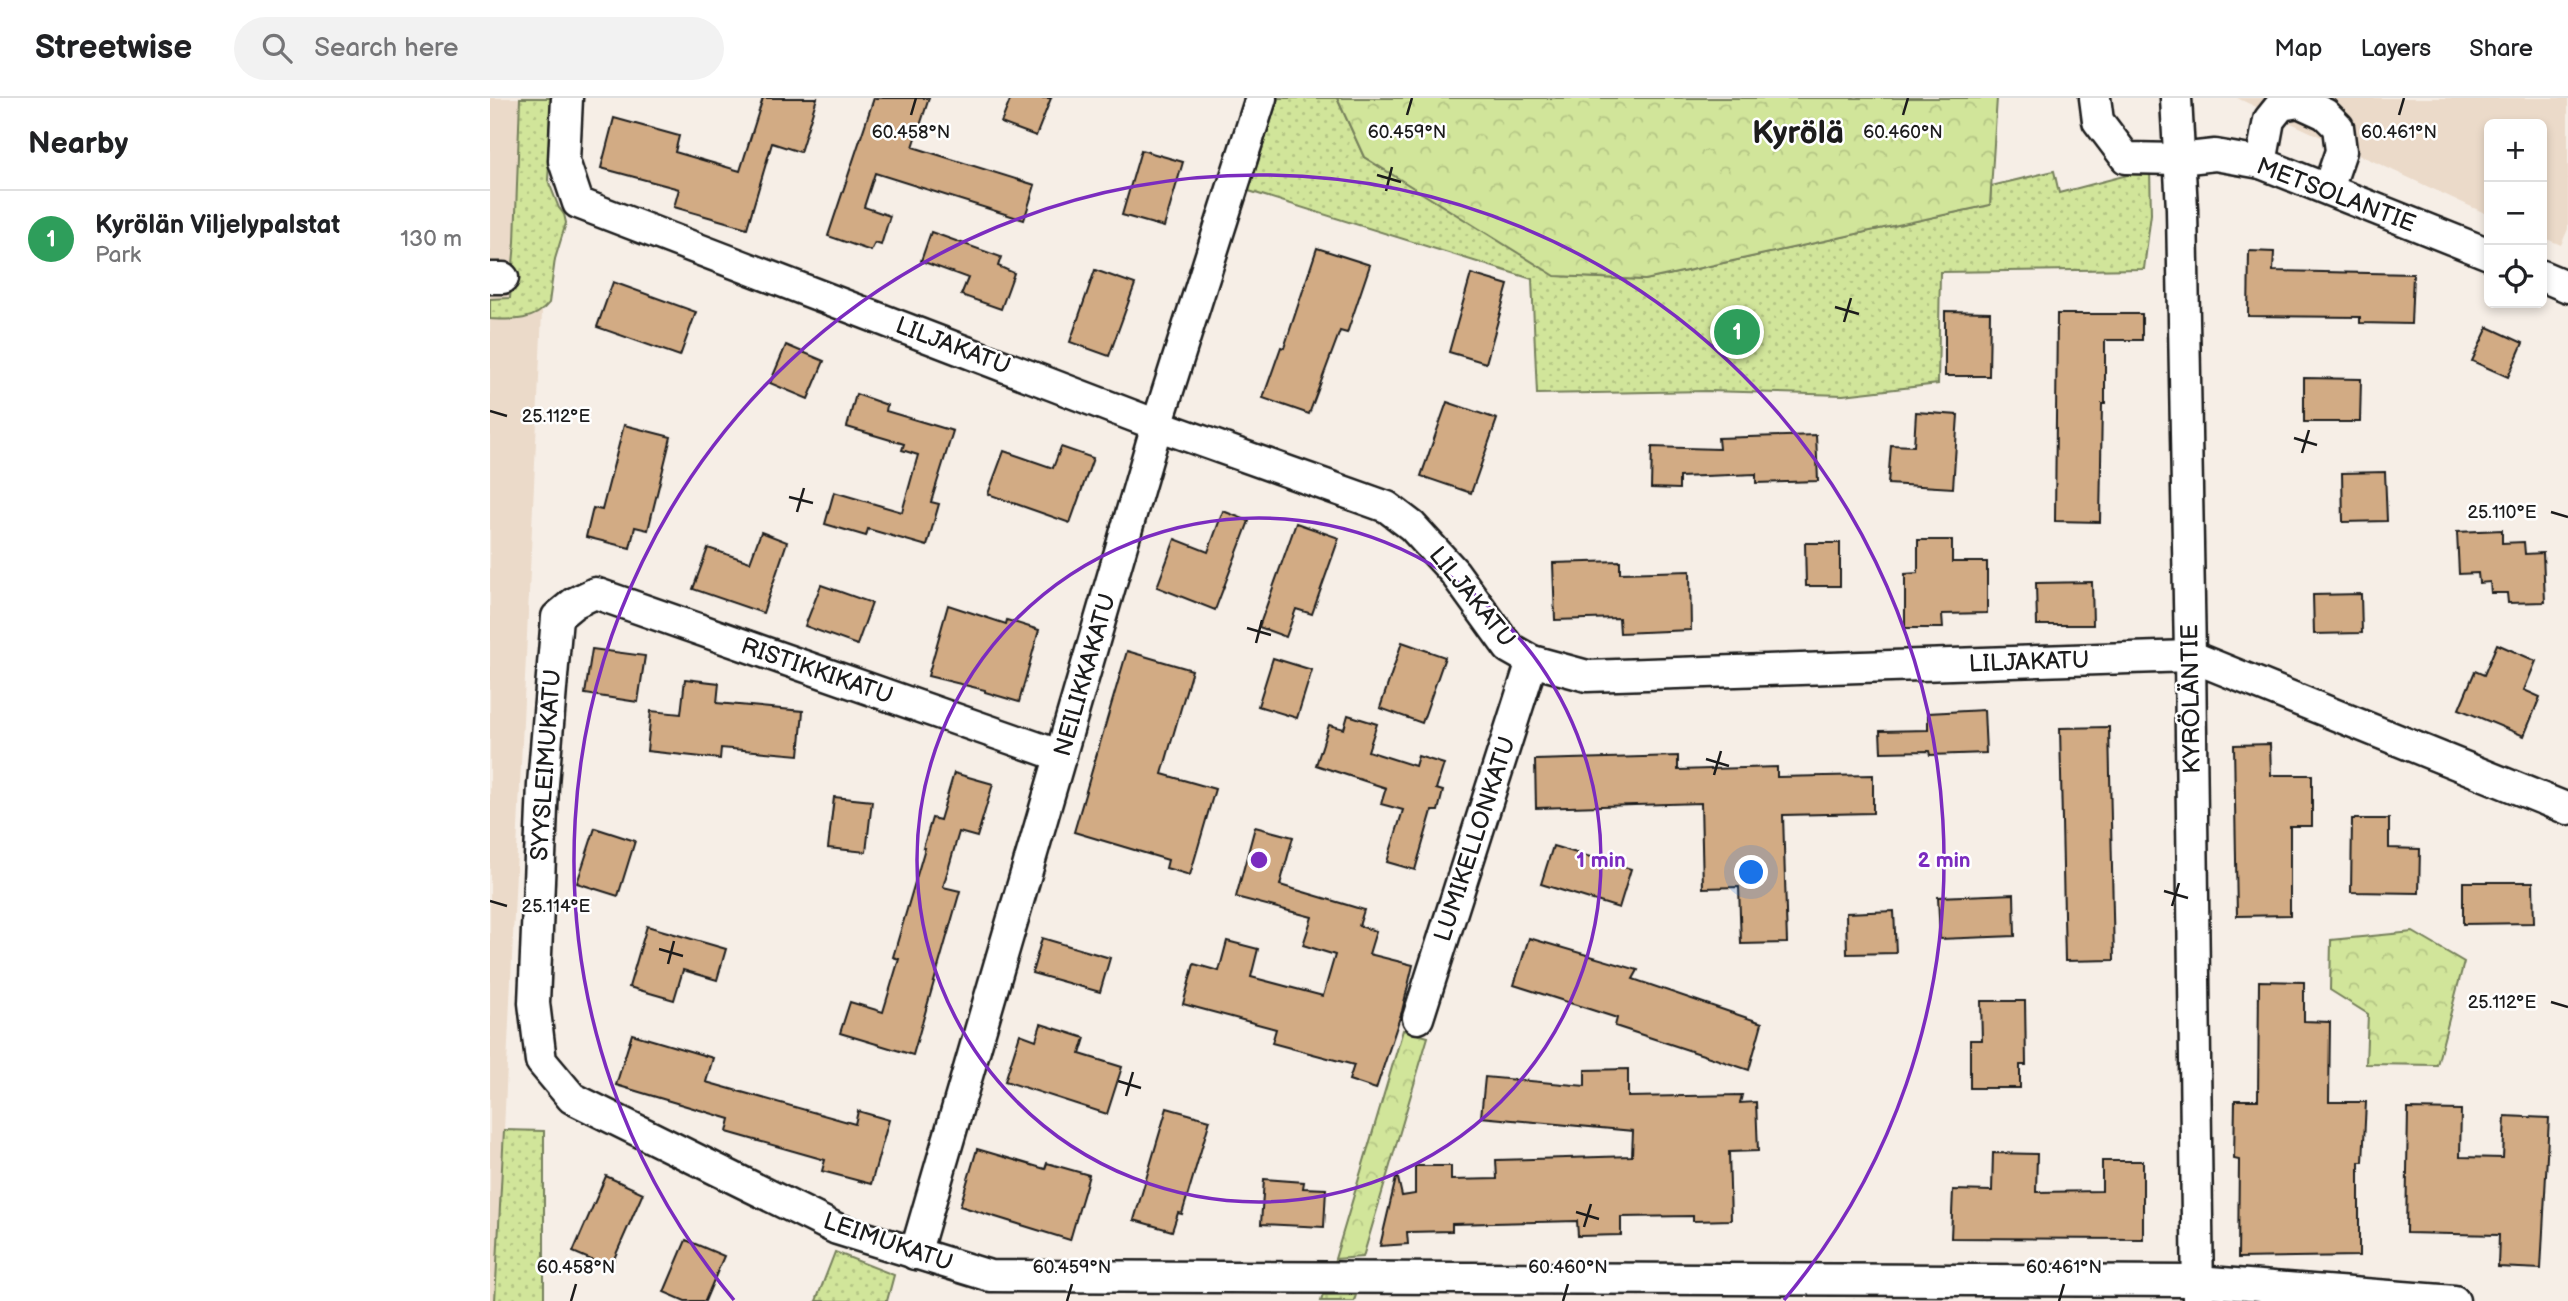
<!DOCTYPE html>
<meta charset="utf-8">
<style>
body{margin:0;font-family:"Balsamiq Sans",sans-serif;background:#f2f2f2;color:#202124}
.controls{position:absolute;right:21px;top:21px;display:grid;overflow:hidden;border-radius:10px;box-shadow:0 4px 10px #0003}
.controls button{width:63px;height:63px;display:grid;place-items:center;padding:0;border:0;border-bottom:2px solid #e0e0e0;background:#fff;color:#202124;font:35px sans-serif}
.you{position:absolute;left:1262px;top:775px;width:24px;height:24px;margin:-18px;border:5px solid #fff;border-radius:50%;background:#1a73e8;box-shadow:0 0 0 10px #1a73e833}
.badge{display:grid;place-items:center;width:46px;height:46px;border-radius:50%;background:#1c1c1c;color:#fff;font-size:23px;font-weight:700}
.pin{position:absolute;translate:-50% -50%;border:4px solid #fff;box-shadow:0 2px 7px #0006}
.list{margin:0;padding:0;list-style:none}
h2{display:flex;justify-content:space-between;align-items:center;height:91px;margin:0;padding:0 28px;font-size:30px}
h2 small{font-size:23px;font-weight:400;color:#757577}
.list li{display:grid;grid-template-columns:46px 1fr auto;gap:21px;align-items:center;box-sizing:border-box;height:98px;padding:0 28px;border-top:2px solid #e0e0e0}
.list b{display:block;font-size:26px;white-space:nowrap}
.list p{margin:0;font-size:23px;white-space:nowrap;color:#757577}
.list em{font-size:23px;font-style:normal;color:#757577}
.icon{flex:none;width:38px;height:38px;fill:none;stroke:currentColor;stroke-width:2;stroke-linecap:round;stroke-linejoin:round}
.map{position:relative;flex:none;width:2078px;height:1203px;overflow:hidden}
header{display:flex;align-items:center;gap:42px;box-sizing:border-box;height:98px;padding:0 35px;background:#fff;border-bottom:2px solid #e0e0e0}
header strong{font-size:33px}
nav{display:flex;gap:38px;margin-inline-start:auto;font-size:24px}
.search{width:490px;height:63px;background:#f2f2f2;display:flex;align-items:center;gap:18px;box-sizing:border-box;padding:0 24px;border-radius:38px;color:#757577;font-size:26px}
main{display:flex}
aside{flex:1;background:#fff}
.map>svg:first-child{display:block}
.built{fill:#ebdac9}
.grass{fill:url(#grass-dots);stroke:#76805b;stroke-width:2}
.forest{fill:url(#forest-crowns);stroke:#76805b;stroke-width:2}
.building{fill:#d2ab84;stroke:#1c1c1c;stroke-width:2}
.lines{fill:none;stroke-linecap:round;stroke-linejoin:round}
.minor-casing{stroke:#1c1c1c;stroke-width:35}
.minor{stroke:#fff;stroke-width:30}
.ticks{fill:none;stroke:#1c1c1c;stroke-width:2.5}
.ring{fill:none;stroke:#7b2cbf;stroke-width:3.5}
.labels{text-anchor:middle;dominant-baseline:central;stroke-width:5;stroke-linejoin:round;paint-order:stroke}
.street-label{font-size:24px;fill:#1c1c1c;stroke:#fff}
.district-label{font-size:32px;font-weight:bold;fill:#1c1c1c;stroke:#fff}
.ticks-label{font-size:18px;text-anchor:middle;fill:#1c1c1c;stroke:#fff;stroke-width:5;stroke-linejoin:round;paint-order:stroke}
.centre{fill:#7b2cbf;stroke:#fff;stroke-width:3.5}
.ring-label{font-size:21px;text-anchor:middle;font-weight:bold;fill:#7b2cbf;stroke:#fff;stroke-width:5;stroke-linejoin:round;paint-order:stroke}
</style>
<header>
<strong>Streetwise</strong>
<div class="search"><svg class="icon" aria-label="search" viewBox="0 0 24 24"><circle cx="10" cy="10" r="6"/><path d="M15 15l6 6"/></svg>Search here</div>
<nav><a>Map</a><a>Layers</a><a>Share</a></nav>
</header>
<main>
<aside>
<h2>Nearby<small></small></h2>
<ul class="list">
<li><span class="badge" style="background:#2e9e5b">1</span><div><b>Kyrölän Viljelypalstat</b><p>Park</p></div><em>130 m</em></li>
</ul>
</aside>
<div class="map">
<svg width="2078" height="1203" viewBox="0 0 2078 1203">
<defs>
<pattern id="grass-dots" width="8" height="8" patternUnits="userSpaceOnUse" patternTransform="scale(1.75)"><rect width="8" height="8" fill="#d1e59a"/><path d="M2 2h.1M6 6h.1" fill="none" stroke="#b3c484" stroke-width="1.8" stroke-linecap="round"/></pattern>
<pattern id="forest-crowns" width="20" height="18" patternUnits="userSpaceOnUse" patternTransform="scale(1.75)"><rect width="20" height="18" fill="#d1e59a"/><path d="M2 6a3 3 0 1 1 6 0M12 15a3 3 0 1 1 6 0" fill="none" stroke="#b3c484"/></pattern>
</defs>
<rect width="100%" height="100%" fill="#f6eee6"/>
<filter id="ink" filterUnits="userSpaceOnUse"><feTurbulence type="fractalNoise" baseFrequency=".0143" numOctaves="2"/><feDisplacementMap in="SourceGraphic" scale="14" xChannelSelector="R" yChannelSelector="G"/><feConvolveMatrix kernelMatrix="1 2 1 2 8 2 1 2 1" color-interpolation-filters="sRGB"/></filter>
<g filter="url(#ink)">
<g class="built">
<path d="M 0,0 L 62,0 L 14,1032 L 5,1203 L 0,1203 Z"/>
<path d="M 1747,0 L 2078,0 L 2078,131 L 2071,147 L 2052,139 L 2052,26 L 1999,26 L 1999,117 Z"/>
</g>
<g class="grass">
<path d="M 30,0 L 63,0 L 58,82 L 69,110 L 74,116 L 76,125 L 65,161 L 59,205 C 44,224 22,222 0,221 L 0,201 L 20,200 L 25,144 Z"/>
<path d="M 788,0 L 847,0 L 874,59 L 1070,178 L 1155,182 L 1500,107 L 1501,88 L 1564,73 L 1569,95 L 1660,71 L 1661,116 L 1654,171 L 1450,174 L 1448,286 L 1353,297 L 1218,293 L 1047,296 L 1042,181 L 759,93 Z"/>
<path d="M 14,1032 L 54,1033 L 54,1203 L 5,1203 Z"/>
<path d="M 345,1154 L 404,1177 L 397,1203 L 326,1203 Z"/>
<path d="M 833,1197 L 866,1197 L 864,1203 L 831,1203 Z"/>
</g>
<g class="forest">
<path d="M 847,0 L 1507,0 L 1500,107 L 1155,182 L 1065,178 L 874,59 Z"/>
<path d="M 1923,834 L 1974,864 L 1947,967 L 1876,966 L 1878,916 L 1840,892 L 1841,842 Z"/>
<path d="M 913,932 L 938,939 L 873,1159 L 845,1161 Z"/>
</g>
<g class="building">
<path d="M 273,0 L 327,0 L 310,54 L 282,45 L 257,130 L 184,109 L 189,91 L 111,70 L 124,20 L 189,38 L 185,54 L 250,73 Z"/>
<path d="M 384,0 L 439,0 L 423,49 L 545,87 L 534,122 L 385,75 L 374,109 L 400,118 L 391,147 L 385,145 L 381,153 L 338,138 Z"/>
<path d="M 521,0 L 561,0 L 546,38 L 511,25 Z"/>
<path d="M 651,52 L 693,64 L 674,129 L 632,117 Z"/>
<path d="M 441,134 L 511,159 L 508,168 L 524,175 L 511,211 L 471,197 L 478,180 L 431,163 Z"/>
<path d="M 827,150 L 880,167 L 857,235 L 850,233 L 819,316 L 773,300 L 791,249 L 794,250 Z"/>
<path d="M 1759,153 L 1784,154 L 1783,173 L 1923,176 L 1921,226 L 1870,225 L 1870,219 L 1758,218 Z"/>
<path d="M 605,172 L 645,186 L 619,258 L 580,244 Z"/>
<path d="M 981,176 L 1018,187 L 996,265 L 959,254 Z"/>
<path d="M 123,184 L 206,214 L 190,258 L 107,229 Z"/>
<path d="M 1455,213 L 1500,214 L 1499,278 L 1455,278 Z"/>
<path d="M 1567,216 L 1652,216 L 1652,242 L 1615,242 L 1615,306 L 1612,306 L 1610,424 L 1565,423 Z"/>
<path d="M 1998,229 L 2033,245 L 2018,279 L 1982,263 Z"/>
<path d="M 296,247 L 334,263 L 318,301 L 280,285 Z"/>
<path d="M 1814,280 L 1871,281 L 1870,324 L 1814,324 Z"/>
<path d="M 366,296 L 397,307 L 396,313 L 463,333 L 441,404 L 449,406 L 437,448 L 378,431 L 376,438 L 335,426 L 344,394 L 412,414 L 428,357 L 412,352 L 414,346 L 357,329 Z"/>
<path d="M 957,304 L 1007,321 L 981,395 L 931,378 Z"/>
<path d="M 1426,314 L 1468,317 L 1463,390 L 1398,386 L 1401,347 L 1424,348 Z"/>
<path d="M 134,327 L 181,339 L 158,432 L 145,429 L 140,450 L 96,439 L 103,410 L 112,412 Z"/>
<path d="M 1326,337 L 1328,383 L 1266,385 L 1266,376 L 1189,379 L 1189,391 L 1161,390 L 1162,349 L 1229,351 L 1228,340 Z"/>
<path d="M 571,349 L 603,360 L 580,425 L 498,396 L 514,353 L 563,370 Z"/>
<path d="M 1895,374 L 1897,423 L 1853,424 L 1852,375 Z"/>
<path d="M 733,413 L 759,423 L 725,512 L 667,489 L 685,441 L 718,454 Z"/>
<path d="M 806,425 L 849,440 L 822,516 L 806,511 L 796,539 L 769,529 Z"/>
<path d="M 2012,432 L 2012,445 L 2034,444 L 2035,456 L 2053,455 L 2055,504 L 2018,505 L 2017,495 L 2001,495 L 2000,484 L 1989,485 L 1988,475 L 1969,476 L 1967,434 Z"/>
<path d="M 271,434 L 297,444 L 273,515 L 203,491 L 218,450 L 260,464 Z"/>
<path d="M 1428,442 L 1462,442 L 1462,464 L 1497,464 L 1497,515 L 1452,516 L 1453,530 L 1415,530 L 1415,476 L 1428,475 Z"/>
<path d="M 1315,445 L 1350,445 L 1350,488 L 1316,488 Z"/>
<path d="M 1130,463 L 1130,475 L 1200,473 L 1201,532 L 1130,535 L 1129,520 L 1065,522 L 1063,465 Z"/>
<path d="M 1602,484 L 1603,527 L 1547,527 L 1546,485 Z"/>
<path d="M 331,487 L 382,505 L 367,547 L 315,528 Z"/>
<path d="M 1871,496 L 1872,535 L 1824,536 L 1823,497 Z"/>
<path d="M 458,507 L 516,526 L 517,522 L 549,532 L 529,604 L 495,594 L 495,592 L 438,578 Z"/>
<path d="M 912,544 L 955,559 L 932,625 L 890,610 Z"/>
<path d="M 2007,546 L 2046,563 L 2034,592 L 2050,599 L 2034,638 L 1969,611 L 1985,573 L 1994,577 Z"/>
<path d="M 102,551 L 155,558 L 148,604 L 95,596 Z"/>
<path d="M 637,553 L 702,572 L 672,676 L 725,691 L 700,777 L 676,770 L 678,762 L 584,734 Z"/>
<path d="M 783,560 L 822,572 L 807,620 L 768,608 Z"/>
<path d="M 195,581 L 229,585 L 227,605 L 313,613 L 309,657 L 231,650 L 230,661 L 157,653 L 161,613 L 191,616 Z"/>
<path d="M 1494,612 L 1496,655 L 1440,657 L 1439,653 L 1391,654 L 1390,633 L 1438,632 L 1438,615 Z"/>
<path d="M 858,617 L 887,626 L 878,653 L 925,668 L 928,658 L 954,666 L 946,691 L 953,693 L 948,713 L 942,713 L 925,772 L 897,764 L 913,712 L 891,706 L 896,690 L 826,667 L 839,627 L 854,631 Z"/>
<path d="M 1619,629 L 1624,862 L 1575,863 L 1570,630 Z"/>
<path d="M 1780,646 L 1781,677 L 1822,677 L 1822,728 L 1800,728 L 1800,817 L 1747,818 L 1744,647 Z"/>
<path d="M 1188,658 L 1188,672 L 1287,669 L 1287,679 L 1383,677 L 1383,715 L 1293,717 L 1297,845 L 1251,846 L 1249,789 L 1213,790 L 1211,705 L 1046,710 L 1045,662 Z"/>
<path d="M 464,675 L 503,686 L 487,739 L 469,734 L 453,789 L 470,793 L 423,957 L 350,935 L 360,904 L 393,914 L 409,861 L 403,859 L 435,750 L 433,750 L 442,720 L 450,722 Z"/>
<path d="M 344,699 L 382,703 L 376,754 L 338,750 Z"/>
<path d="M 1862,721 L 1899,721 L 1899,750 L 1930,751 L 1929,795 L 1861,794 Z"/>
<path d="M 765,729 L 803,739 L 790,787 L 874,812 L 869,828 L 886,833 L 879,856 L 923,867 L 912,913 L 886,991 L 859,982 L 864,967 L 782,945 L 786,931 L 693,906 L 704,866 L 729,873 L 737,843 L 768,851 L 761,879 L 833,898 L 845,857 L 813,847 L 822,819 L 746,799 Z"/>
<path d="M 105,730 L 145,743 L 128,798 L 87,785 Z"/>
<path d="M 1063,748 L 1141,771 L 1129,810 L 1051,786 Z"/>
<path d="M 1973,784 L 2043,784 L 2044,825 L 1973,826 Z"/>
<path d="M 1524,796 L 1525,838 L 1450,841 L 1448,799 Z"/>
<path d="M 1404,813 L 1406,855 L 1357,856 L 1356,815 Z"/>
<path d="M 157,828 L 236,851 L 227,882 L 193,872 L 184,902 L 139,889 Z"/>
<path d="M 552,840 L 620,860 L 610,894 L 542,875 Z"/>
<path d="M 1039,840 L 1148,872 L 1143,881 L 1272,925 L 1259,972 L 1125,928 L 1127,920 L 1024,887 Z"/>
<path d="M 1769,883 L 1814,884 L 1814,923 L 1840,924 L 1839,1004 L 1876,1004 L 1873,1064 L 1869,1064 L 1869,1158 L 1748,1160 L 1749,1062 L 1744,1061 L 1745,1002 L 1768,1002 Z"/>
<path d="M 1491,903 L 1535,903 L 1536,967 L 1530,967 L 1530,990 L 1480,990 L 1480,942 L 1492,942 Z"/>
<path d="M 551,926 L 595,940 L 590,956 L 632,969 L 617,1016 L 515,983 L 530,936 L 546,942 Z"/>
<path d="M 142,936 L 223,960 L 216,984 L 365,1026 L 368,1013 L 399,1022 L 381,1086 L 332,1073 L 335,1062 L 237,1034 L 240,1021 L 126,987 Z"/>
<path d="M 1138,971 L 1138,999 L 1252,997 L 1250,1005 L 1266,1004 L 1268,1053 L 1239,1054 L 1241,1122 L 1203,1123 L 1203,1118 L 1131,1119 L 1131,1137 L 1088,1138 L 1087,1123 L 962,1126 L 962,1133 L 917,1134 L 918,1146 L 890,1148 L 907,1076 L 912,1098 L 925,1096 L 925,1068 L 961,1068 L 961,1082 L 1007,1081 L 1006,1062 L 1142,1058 L 1143,1033 L 991,1019 L 995,979 L 1095,988 L 1095,972 Z"/>
<path d="M 677,1010 L 720,1022 L 692,1116 L 688,1115 L 682,1133 L 644,1122 Z"/>
<path d="M 1918,1011 L 1971,1012 L 1970,1059 L 2013,1060 L 2015,1018 L 2059,1020 L 2051,1171 L 2008,1169 L 2009,1137 L 1916,1135 Z"/>
<path d="M 487,1051 L 555,1071 L 557,1065 L 599,1077 L 580,1142 L 470,1108 Z"/>
<path d="M 1503,1055 L 1547,1056 L 1546,1094 L 1612,1093 L 1612,1063 L 1653,1063 L 1653,1141 L 1461,1140 L 1463,1092 L 1502,1093 Z"/>
<path d="M 116,1078 L 153,1095 L 120,1170 L 83,1154 Z"/>
<path d="M 774,1081 L 814,1084 L 813,1090 L 836,1091 L 834,1129 L 771,1126 Z"/>
<path d="M 196,1142 L 234,1158 L 215,1203 L 195,1203 L 174,1194 Z"/>
</g>
<g class="lines">
<g class="minor-casing">
<g id="minor">
<path d="M 77,0 L 74,63 L 88,105 L 667,327 L 897,409 L 922,428 L 964,474 L 1019,550 L 1042,563 L 1097,578 L 1700,558 L 2078,711"/>
<path d="M 1605,0 L 1608,23 L 1636,60 L 1689,61 L 1725,57 L 1771,65 L 1999,156"/>
<path d="M 1686,0 L 1692,111 L 1700,558 L 1708,1203"/>
<path d="M 1771,65 L 1779,22 L 1791,7 L 1809,4 L 1835,16 L 1848,29 L 1851,53 L 1838,91"/>
<path d="M 2052,178 L 2078,189"/>
<path d="M 0,180 L 13,180"/>
<path d="M 571,658 L 105,495 L 84,505 L 67,519 L 53,686 L 44,905 L 51,963 L 82,1000 L 347,1131 L 500,1178 L 1707,1183 L 1964,1203"/>
<path d="M 928,920 L 1042,563"/>
<path d="M 425,1156 L 667,327 L 771,0"/>
</g>
</g>
<use href="#minor" class="minor"/>
</g>
</g>
<path class="ticks" d="M 421,17 L 426,0M 917,17 L 922,0M 1413,17 L 1418,0M 1909,17 L 1914,0M 887,77 L 911,84M 896,93 L 902,69M 1345,209 L 1369,216M 1354,224 L 1361,200M 0,313 L 17,318M 1804,340 L 1827,347M 1812,355 L 1819,332M 299,399 L 323,405M 307,414 L 314,390M 2061,414 L 2078,419M 757,530 L 781,537M 766,545 L 772,522M 1216,661 L 1239,668M 1224,677 L 1231,653M 1674,793 L 1698,800M 0,803 L 17,808M 1682,808 L 1689,785M 169,851 L 193,858M 178,866 L 184,843M 2061,904 L 2078,909M 628,983 L 651,990M 636,998 L 643,974M 1086,1114 L 1109,1121M 1094,1129 L 1101,1106M 81,1203 L 86,1186M 577,1203 L 582,1186M 1073,1203 L 1078,1186M 1569,1203 L 1574,1186"/>
<g class="ring">
<circle cx="769" cy="762" r="342"/>
<path d="M244 1202A685 685 0 1 1 1294 1202"/>
</g>
<g class="labels">
<g class="street-label">
<text transform="translate(1846 97) rotate(21)">METSOLANTIE</text>
<text transform="translate(463 248) rotate(21)">LILJAKATU</text>
<text transform="translate(982 499) rotate(51)">LILJAKATU</text>
<text transform="translate(1539 564) rotate(-2)">LILJAKATU</text>
<text transform="translate(327 573) rotate(19)">RISTIKKIKATU</text>
<text transform="translate(595 577) rotate(-74)">NEILIKKAKATU</text>
<text transform="translate(1701 601) rotate(-91)">KYRÖLÄNTIE</text>
<text transform="translate(56 667) rotate(-86)">SYYSLEIMUKATU</text>
<text transform="translate(985 741) rotate(-72)">LUMIKELLONKATU</text>
<text transform="translate(398 1144) rotate(19)">LEIMUKATU</text>
</g>
<g class="district-label">
<text x="1308" y="35">Kyrölä</text>
</g>
</g>
<g class="ticks-label">
<text x="421" y="40">60.458°N</text>
<text x="917" y="40">60.459°N</text>
<text x="1413" y="40">60.460°N</text>
<text x="1909" y="40">60.461°N</text>
<text x="66" y="324">25.112°E</text>
<text x="2012" y="420">25.110°E</text>
<text x="66" y="814">25.114°E</text>
<text x="2012" y="910">25.112°E</text>
<text x="86" y="1175">60.458°N</text>
<text x="582" y="1175">60.459°N</text>
<text x="1078" y="1175">60.460°N</text>
<text x="1574" y="1175">60.461°N</text>
</g>
<circle cx="769" cy="762" r="10" class="centre"/>
<g class="ring-label">
<text x="1111" y="769">1 min</text>
<text x="1454" y="769">2 min</text>
</g>
</svg>
<div class="controls">
<button>+</button>
<button>−</button>
<button><svg class="icon" aria-label="locate" viewBox="0 0 24 24"><circle cx="12" cy="12" r="6"/><path d="M12 2v4M12 18v4M2 12h4M18 12h4"/></svg></button>
</div>
<div class="you"></div>
<div class="pin badge" style="left:1247px;top:234px;background:#2e9e5b">1</div>
</div>
</main>
